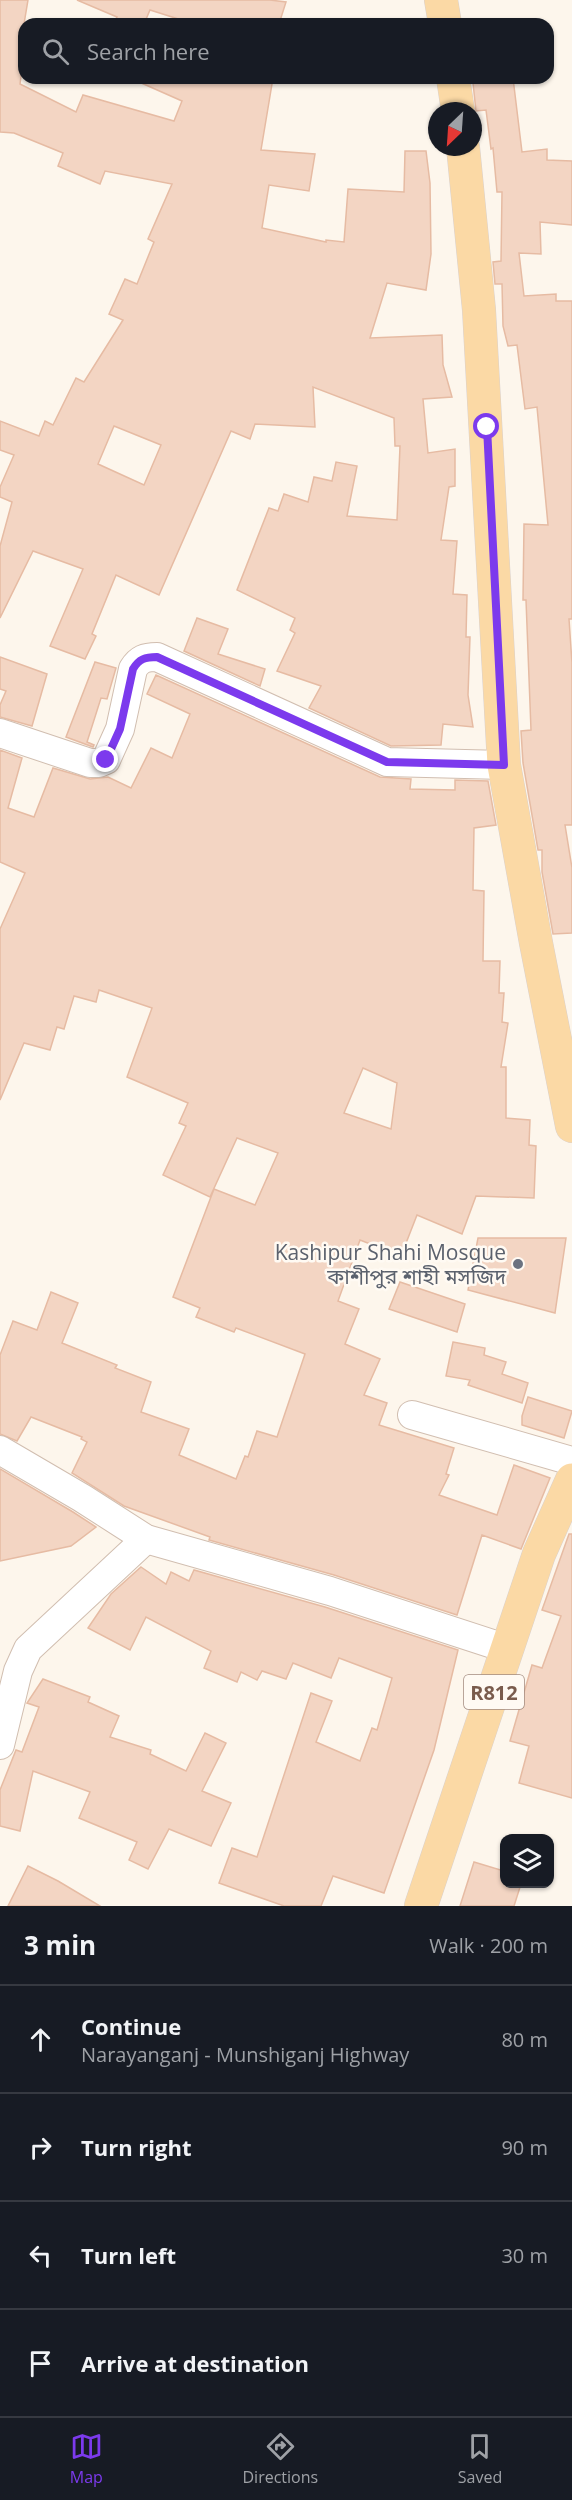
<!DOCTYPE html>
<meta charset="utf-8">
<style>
body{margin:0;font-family:"Open Sans","Noto Sans Bengali",sans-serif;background:#242831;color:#f1f3f6}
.controls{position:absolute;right:18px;bottom:18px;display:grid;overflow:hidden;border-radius:12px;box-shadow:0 2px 4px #0004}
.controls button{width:54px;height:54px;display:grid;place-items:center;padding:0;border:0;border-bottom:2px solid #363941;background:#171b24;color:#f1f3f6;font:30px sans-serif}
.compass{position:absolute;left:428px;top:102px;width:54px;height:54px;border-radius:50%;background:#171b24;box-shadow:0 2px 4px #0004;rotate:205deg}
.stop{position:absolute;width:18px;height:18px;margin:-14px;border:4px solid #7c3aed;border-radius:50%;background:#fff}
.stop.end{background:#7c3aed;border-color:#fff;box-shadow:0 2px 6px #0008}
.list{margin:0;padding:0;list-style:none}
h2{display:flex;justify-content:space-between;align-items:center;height:78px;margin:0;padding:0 24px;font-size:26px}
h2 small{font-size:20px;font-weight:400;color:#9ea1a6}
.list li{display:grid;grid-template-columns:39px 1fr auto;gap:18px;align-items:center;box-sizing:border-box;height:108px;padding:0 24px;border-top:2px solid #363941}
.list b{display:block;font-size:22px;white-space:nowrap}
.list p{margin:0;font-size:20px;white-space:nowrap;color:#9ea1a6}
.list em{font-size:20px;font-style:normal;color:#9ea1a6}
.icon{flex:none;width:33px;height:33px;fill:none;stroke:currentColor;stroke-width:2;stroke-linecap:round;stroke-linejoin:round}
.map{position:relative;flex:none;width:572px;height:1906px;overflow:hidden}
.search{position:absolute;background:#171b24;box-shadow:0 2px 4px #0004;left:18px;right:18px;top:18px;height:66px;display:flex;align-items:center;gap:15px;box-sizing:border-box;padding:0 21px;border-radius:18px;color:#9ea1a6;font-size:22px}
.sheet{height:510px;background:#171b24}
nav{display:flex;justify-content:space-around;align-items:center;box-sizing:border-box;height:84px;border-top:2px solid #363941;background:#171b24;font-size:16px;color:#9ea1a6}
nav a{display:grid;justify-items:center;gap:3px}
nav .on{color:#7c3aed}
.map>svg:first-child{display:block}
.building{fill:#f3d5c3;stroke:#e6bba3;stroke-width:1.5;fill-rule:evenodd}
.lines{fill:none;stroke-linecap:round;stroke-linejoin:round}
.minor-casing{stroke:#d1beb0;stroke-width:30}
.major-casing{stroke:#dad1cd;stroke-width:34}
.minor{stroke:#fff;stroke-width:28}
.major{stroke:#fbd9a5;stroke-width:33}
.route{stroke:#7c3aed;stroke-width:8}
.worship-dot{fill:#6b7280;stroke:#fffaf3;stroke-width:2}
.labels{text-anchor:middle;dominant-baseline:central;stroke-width:5;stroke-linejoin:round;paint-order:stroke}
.shield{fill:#fffaf3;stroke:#a28b7f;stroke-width:1.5}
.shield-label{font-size:20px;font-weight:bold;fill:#7a5c4d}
.worship-label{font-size:21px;fill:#5b616d;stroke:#fffaf3;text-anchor:end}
</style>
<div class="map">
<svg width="572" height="1906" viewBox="0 0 572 1906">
<rect width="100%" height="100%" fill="#fdf6ec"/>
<g class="building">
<path d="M 0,0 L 28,0 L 24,24 L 24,54 L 20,84 L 76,112 L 83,95 L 174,121 L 182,101 L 130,78 L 273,78 L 261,150 L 315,154 L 309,191 L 269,185 L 262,228 L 326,242 L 326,240 L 344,242 L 348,189 L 404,192 L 405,151 L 426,151 L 430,183 L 431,254 L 426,290 L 387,283 L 370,338 L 442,335 L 443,365 L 452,397 L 423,399 L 428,453 L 455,449 L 455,486 L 449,487 L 441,540 L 457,541 L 453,594 L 467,595 L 466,637 L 470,637 L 468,695 L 473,727 L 443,724 L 441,745 L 391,746 L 309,708 L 321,686 L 277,671 L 295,633 L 290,630 L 295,618 L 237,590 L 269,508 L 278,511 L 284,494 L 308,502 L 314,477 L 332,481 L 336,462 L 357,466 L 347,516 L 397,520 L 400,446 L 395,446 L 394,418 L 313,387 L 315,427 L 255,424 L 250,439 L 231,431 L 159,595 L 116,575 L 92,634 L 96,636 L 85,659 L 50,646 L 83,569 L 33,551 L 0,618 L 0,546 L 12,502 L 0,497 L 0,487 L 14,455 L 0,450 L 0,421 L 39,436 L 45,421 L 53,425 L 76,378 L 84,382 L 123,320 L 109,314 L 125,279 L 137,284 L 154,242 L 148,239 L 172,184 L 105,171 L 100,184 L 58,166 L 63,153 L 14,133 L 0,132 ZM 114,426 L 161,445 L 144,485 L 98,464 Z"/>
<path d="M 77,0 L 270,0 L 286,2 L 279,24 L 194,24 L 150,10 L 144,24 L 114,24 L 117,17 Z"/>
<path d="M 513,78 L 522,152 L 547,149 L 547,160 L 572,161 L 572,225 L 540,222 L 541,254 L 519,253 L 524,296 L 556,294 L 556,301 L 572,301 L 572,619 L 569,619 L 572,663 L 572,825 L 565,825 L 572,868 L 572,933 L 553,934 L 542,872 L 542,850 L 538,850 L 523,763 L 521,731 L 531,730 L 526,600 L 523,600 L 524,524 L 548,525 L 537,407 L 525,409 L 517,345 L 508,346 L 503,326 L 502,284 L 495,284 L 493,262 L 501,261 L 502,192 L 497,192 L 493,148 L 491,149 L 486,110 L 476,111 L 473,83 Z"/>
<path d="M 197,618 L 228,629 L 218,654 L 265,669 L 260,686 L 184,651 Z"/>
<path d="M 0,657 L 47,674 L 32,726 L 0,717 L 0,705 L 6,691 L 0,689 Z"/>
<path d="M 95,662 L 116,668 L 107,699 L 101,698 L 87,742 L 94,745 L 93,747 L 66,737 Z"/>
<path d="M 156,675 L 380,777 L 411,779 L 410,789 L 455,790 L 455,780 L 488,781 L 496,825 L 474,828 L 473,890 L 484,891 L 483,961 L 500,961 L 499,993 L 504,993 L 502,1022 L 508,1023 L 501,1067 L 506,1067 L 506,1118 L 530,1120 L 529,1145 L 536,1146 L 534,1198 L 476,1196 L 462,1234 L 417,1215 L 401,1256 L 360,1240 L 338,1301 L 359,1309 L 345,1344 L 380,1359 L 364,1395 L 387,1403 L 379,1425 L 454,1448 L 446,1474 L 449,1475 L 439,1495 L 497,1515 L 514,1465 L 550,1478 L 521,1549 L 482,1535 L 457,1615 L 334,1575 L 209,1540 L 210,1537 L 124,1506 L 72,1473 L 87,1442 L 81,1439 L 82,1437 L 31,1417 L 17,1441 L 0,1434 L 0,1355 L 13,1321 L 37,1330 L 51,1292 L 78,1303 L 62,1343 L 117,1365 L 115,1368 L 151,1382 L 141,1412 L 189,1429 L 179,1455 L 236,1479 L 245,1456 L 248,1457 L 257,1431 L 277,1437 L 305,1354 L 236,1328 L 234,1332 L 196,1317 L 200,1308 L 173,1297 L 214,1189 L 255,1205 L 278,1153 L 237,1138 L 210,1197 L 163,1175 L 186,1126 L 179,1123 L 188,1103 L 127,1077 L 152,1008 L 99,990 L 96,1002 L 74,996 L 64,1029 L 57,1027 L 50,1050 L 24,1043 L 0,1100 L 0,929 L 25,873 L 0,862 L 0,750 L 22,758 L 8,808 L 34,817 L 53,768 L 90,779 L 108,777 L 131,788 L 151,748 L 172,758 L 190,714 L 147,694 ZM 363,1068 L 397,1083 L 391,1129 L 344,1113 Z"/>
<path d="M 478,1238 L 566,1238 L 555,1313 L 468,1290 Z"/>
<path d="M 400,1282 L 465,1304 L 457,1332 L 389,1309 Z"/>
<path d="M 453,1342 L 485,1348 L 484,1355 L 506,1362 L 502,1374 L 528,1383 L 522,1403 L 468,1385 L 470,1380 L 446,1376 Z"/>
<path d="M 528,1397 L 572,1411 L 564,1438 L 522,1425 L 522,1416 Z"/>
<path d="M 0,1469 L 73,1512 L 96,1527 L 71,1546 L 0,1561 Z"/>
<path d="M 569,1534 L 572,1534 L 572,1798 L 519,1783 L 529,1746 L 510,1741 L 532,1665 L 542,1668 L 561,1616 L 542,1610 Z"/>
<path d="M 141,1567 L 166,1584 L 171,1572 L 189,1581 L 194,1570 L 325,1607 L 458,1650 L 434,1750 L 384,1893 L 333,1876 L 321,1906 L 284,1906 L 219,1883 L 232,1848 L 257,1857 L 311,1693 L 332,1701 L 316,1742 L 360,1761 L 372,1728 L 377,1730 L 392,1678 L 339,1658 L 331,1678 L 293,1663 L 286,1679 L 262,1671 L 257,1680 L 241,1672 L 237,1682 L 204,1668 L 211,1651 L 146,1617 L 130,1650 L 88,1628 L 111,1594 Z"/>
<path d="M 43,1679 L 90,1697 L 88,1702 L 119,1716 L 110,1737 L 151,1750 L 150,1754 L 186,1771 L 205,1733 L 226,1743 L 202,1791 L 231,1803 L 211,1846 L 169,1829 L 148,1869 L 129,1860 L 137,1842 L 79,1818 L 90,1792 L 33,1771 L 20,1831 L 0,1826 L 0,1790 L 16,1750 L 22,1752 L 39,1707 L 27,1703 Z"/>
<path d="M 474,1862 L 504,1871 L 504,1884 L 521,1884 L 514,1906 L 460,1906 Z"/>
<path d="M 28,1866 L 58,1881 L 100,1906 L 8,1906 Z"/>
</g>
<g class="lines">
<g class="minor-casing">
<g id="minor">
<path d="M 0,733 L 90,763 L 99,763 L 106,760 L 120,729 L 133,669 C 139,659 145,657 157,657 L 387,762 L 504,765"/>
<path d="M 412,1415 L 572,1461"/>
<path d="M 0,1450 L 82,1498 L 146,1539 L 330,1591 L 508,1649"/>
<path d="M 0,1745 L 18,1671 L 28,1649 L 146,1539"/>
</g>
</g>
<g class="major-casing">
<g id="major">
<path d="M 441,0 L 445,24"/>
<path d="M 453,78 L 458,111"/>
<path d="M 463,147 L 479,310 L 504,765 L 536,943 L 572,1126"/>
<path d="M 421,1906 L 539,1554 L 572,1480"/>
</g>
</g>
<use href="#minor" class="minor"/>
<use href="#major" class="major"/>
</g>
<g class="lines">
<path class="route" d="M 106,760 L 120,729 L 133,669 C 139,659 145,657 157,657 L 387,762 L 504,765 L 487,427"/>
</g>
<circle class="worship-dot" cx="518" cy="1264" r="6"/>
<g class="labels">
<rect class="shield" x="464" y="1675" width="60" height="34" rx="4.5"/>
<g class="shield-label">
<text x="494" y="1692">R812</text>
</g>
<g class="worship-label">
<text x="506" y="1252">Kashipur Shahi Mosque<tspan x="506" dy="24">কাশীপুর শাহী মসজিদ</tspan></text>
</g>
</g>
</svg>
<div class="controls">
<button><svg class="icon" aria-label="layers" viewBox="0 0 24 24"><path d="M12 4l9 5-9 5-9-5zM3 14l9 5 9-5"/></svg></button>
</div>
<svg class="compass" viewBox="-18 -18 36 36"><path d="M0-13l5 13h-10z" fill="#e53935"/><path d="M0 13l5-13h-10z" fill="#9ea1a6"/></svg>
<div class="stop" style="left:487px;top:427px"></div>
<div class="stop end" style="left:106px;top:760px"></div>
<div class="search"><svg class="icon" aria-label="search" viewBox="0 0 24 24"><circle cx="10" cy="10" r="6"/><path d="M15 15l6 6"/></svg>Search here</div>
</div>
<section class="sheet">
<h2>3 min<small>Walk · 200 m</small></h2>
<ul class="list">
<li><svg class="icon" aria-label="ahead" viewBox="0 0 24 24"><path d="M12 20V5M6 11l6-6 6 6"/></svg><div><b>Continue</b><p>Narayanganj - Munshiganj Highway</p></div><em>80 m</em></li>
<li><svg class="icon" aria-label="right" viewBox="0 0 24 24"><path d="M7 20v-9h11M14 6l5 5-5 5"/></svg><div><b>Turn right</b></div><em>90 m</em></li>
<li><svg class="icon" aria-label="left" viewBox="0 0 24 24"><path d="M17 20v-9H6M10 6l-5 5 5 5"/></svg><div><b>Turn left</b></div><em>30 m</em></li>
<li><svg class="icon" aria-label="arrive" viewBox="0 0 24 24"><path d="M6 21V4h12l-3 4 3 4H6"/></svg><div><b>Arrive at destination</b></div></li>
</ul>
</section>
<nav>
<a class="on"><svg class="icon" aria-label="map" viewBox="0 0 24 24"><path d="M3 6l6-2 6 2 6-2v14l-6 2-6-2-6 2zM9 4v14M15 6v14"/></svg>Map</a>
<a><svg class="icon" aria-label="directions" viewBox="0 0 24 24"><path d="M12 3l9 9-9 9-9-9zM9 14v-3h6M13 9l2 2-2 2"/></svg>Directions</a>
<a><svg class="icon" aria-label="saved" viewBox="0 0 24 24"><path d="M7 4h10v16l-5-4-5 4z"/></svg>Saved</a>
</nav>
